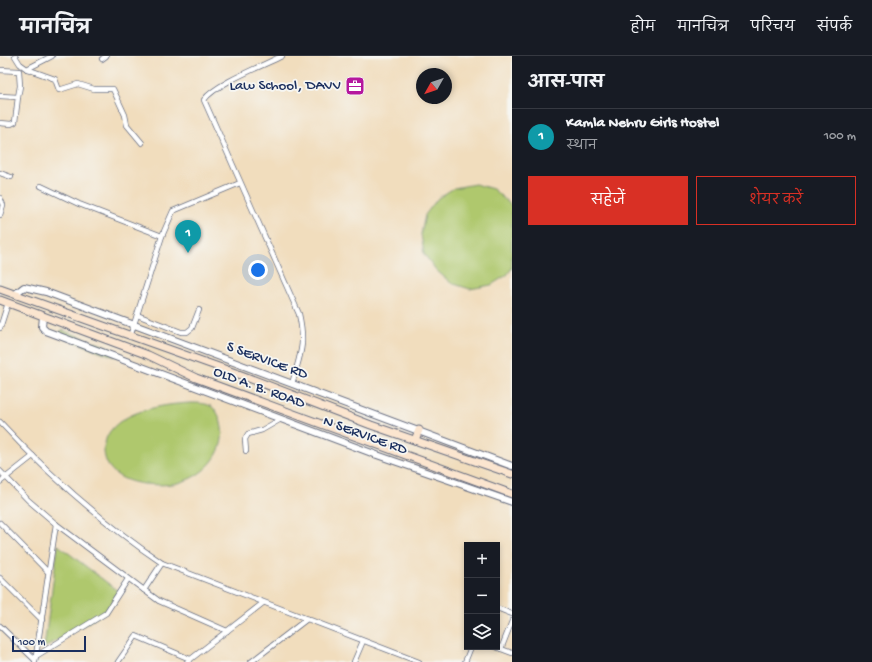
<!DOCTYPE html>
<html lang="hi">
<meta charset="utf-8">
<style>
body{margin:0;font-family:"Gochi Hand","Playpen Sans Deva",sans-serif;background:#242831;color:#f1f3f6}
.controls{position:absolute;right:12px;bottom:12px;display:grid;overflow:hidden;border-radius:0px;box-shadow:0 2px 6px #0003}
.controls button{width:36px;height:36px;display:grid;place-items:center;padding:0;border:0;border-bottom:1px solid #363941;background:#171b24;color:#f1f3f6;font:20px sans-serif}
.compass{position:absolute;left:416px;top:12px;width:36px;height:36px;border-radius:50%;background:#171b24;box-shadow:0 2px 6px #0003;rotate:230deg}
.scale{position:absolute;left:12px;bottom:10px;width:74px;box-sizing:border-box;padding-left:4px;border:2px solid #1b2f5e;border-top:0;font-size:11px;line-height:14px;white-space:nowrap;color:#1b2f5e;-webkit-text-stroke:3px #f6f6f2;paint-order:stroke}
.you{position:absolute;left:258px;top:214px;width:14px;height:14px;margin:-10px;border:3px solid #fff;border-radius:50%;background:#1a73e8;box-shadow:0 0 0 6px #1a73e833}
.badge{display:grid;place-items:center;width:26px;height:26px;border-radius:50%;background:#d93025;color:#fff;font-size:13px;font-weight:700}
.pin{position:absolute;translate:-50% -33px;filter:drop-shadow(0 1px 2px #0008)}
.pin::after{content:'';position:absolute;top:21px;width:14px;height:12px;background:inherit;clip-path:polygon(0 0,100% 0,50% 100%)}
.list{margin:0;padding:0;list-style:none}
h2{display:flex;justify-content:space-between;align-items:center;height:52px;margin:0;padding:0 16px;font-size:17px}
h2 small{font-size:13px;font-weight:400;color:#9ea1a6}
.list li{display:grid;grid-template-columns:26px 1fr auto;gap:12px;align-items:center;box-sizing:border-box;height:56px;padding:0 16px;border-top:1px solid #363941}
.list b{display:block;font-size:15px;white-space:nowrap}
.list p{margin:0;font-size:13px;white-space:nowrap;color:#9ea1a6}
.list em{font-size:13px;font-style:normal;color:#9ea1a6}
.actions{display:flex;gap:8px;padding:12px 16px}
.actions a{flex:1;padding:9px 0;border:1px solid #d93025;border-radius:0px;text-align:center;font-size:14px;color:#d93025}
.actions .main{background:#d93025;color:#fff}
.icon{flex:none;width:22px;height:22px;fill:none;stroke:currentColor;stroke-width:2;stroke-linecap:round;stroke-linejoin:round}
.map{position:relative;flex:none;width:512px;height:606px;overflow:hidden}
header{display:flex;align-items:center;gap:24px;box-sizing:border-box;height:56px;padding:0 20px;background:#171b24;border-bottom:1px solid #363941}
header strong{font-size:19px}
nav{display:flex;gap:22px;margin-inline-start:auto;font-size:14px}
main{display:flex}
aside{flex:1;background:#171b24}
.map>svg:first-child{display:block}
.green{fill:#afc86d;stroke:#657c66}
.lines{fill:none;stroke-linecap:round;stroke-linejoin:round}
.minor-casing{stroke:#666c7f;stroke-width:6}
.tertiary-casing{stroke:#666c7f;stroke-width:8}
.secondary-casing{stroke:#666c7f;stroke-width:9}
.minor{stroke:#fff;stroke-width:4.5}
.tertiary{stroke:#fff;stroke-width:6}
.secondary{stroke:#fbe5cf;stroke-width:7}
.labels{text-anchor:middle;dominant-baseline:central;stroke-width:3.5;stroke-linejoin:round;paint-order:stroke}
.poi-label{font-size:15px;fill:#1b2f5e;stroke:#f6f6f2;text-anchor:end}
.street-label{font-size:15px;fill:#1b2f5e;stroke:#f6f6f2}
</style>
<header>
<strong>मानचित्र</strong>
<nav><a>होम</a><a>मानचित्र</a><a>परिचय</a><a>संपर्क</a></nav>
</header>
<main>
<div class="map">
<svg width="512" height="606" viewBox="0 0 512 606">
<rect width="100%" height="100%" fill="#f6f6f2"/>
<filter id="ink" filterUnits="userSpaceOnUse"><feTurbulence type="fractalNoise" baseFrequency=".025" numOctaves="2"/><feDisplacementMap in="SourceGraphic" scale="8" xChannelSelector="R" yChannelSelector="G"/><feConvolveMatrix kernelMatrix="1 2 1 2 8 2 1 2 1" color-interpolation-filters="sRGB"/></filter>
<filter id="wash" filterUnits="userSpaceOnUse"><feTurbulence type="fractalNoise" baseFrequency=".012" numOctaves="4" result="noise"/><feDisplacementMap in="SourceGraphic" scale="16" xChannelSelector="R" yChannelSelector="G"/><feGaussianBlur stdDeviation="0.9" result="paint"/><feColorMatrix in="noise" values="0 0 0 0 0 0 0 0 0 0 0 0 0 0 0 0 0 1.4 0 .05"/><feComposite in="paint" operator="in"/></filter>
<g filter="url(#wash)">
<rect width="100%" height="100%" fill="#f1ddbd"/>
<g class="green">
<path d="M 475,128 L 493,133 L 512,150 L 512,212 L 507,219 L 491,229 L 470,233 L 451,227 L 436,214 L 424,198 L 421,178 L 425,159 L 438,142 L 454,132 Z"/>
<path d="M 62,274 L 111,292 L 115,301 L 57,279 Z"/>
<path d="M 191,347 C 198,347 207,347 212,351 C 217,354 220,362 221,367 C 228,393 208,417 184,425 C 172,430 157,429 144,428 C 130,426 116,422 108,409 C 104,402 103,393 105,386 C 113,355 165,348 191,347 Z"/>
<path d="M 58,489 L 118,535 L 106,556 L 44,592 Z"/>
</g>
</g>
<g filter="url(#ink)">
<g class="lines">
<g class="minor-casing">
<g id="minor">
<path d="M 15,0 L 20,8 L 27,13 L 52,0"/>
<path d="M 282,0 C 262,10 215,28 204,44 L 299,258 C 306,290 300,298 292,328"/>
<path d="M 102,3 L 106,0"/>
<path d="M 27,13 L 55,23 L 59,34 L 78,28 L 94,33 L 113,33 L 125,59 L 127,69 L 142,87"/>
<path d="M 0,14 L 19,15 L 20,30 L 18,41"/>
<path d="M 0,40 L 18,41 L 15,66 L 11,68 L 0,67"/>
<path d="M 0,117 L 11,121"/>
<path d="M 41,130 L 79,148 L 162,180"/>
<path d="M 0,142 L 3,149 L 0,159"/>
<path d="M 137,259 L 181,276 L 187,276 L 192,272 L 199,254"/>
<path d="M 0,272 L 8,247"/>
<path d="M 130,281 L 162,180 L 173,155 L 240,127"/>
<path d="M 0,366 C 48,418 103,467 162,507 L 419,606"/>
<path d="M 246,395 L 245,383 L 248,378 L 262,374 L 281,363"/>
<path d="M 0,415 L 28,444 L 56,468 L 144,534 L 159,545 L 227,575"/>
<path d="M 0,426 L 33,400"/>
<path d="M 0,467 L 48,516"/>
<path d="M 0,522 L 42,564"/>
<path d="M 144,534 L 162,507"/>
<path d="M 497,552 L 512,558"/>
<path d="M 0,570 L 35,604"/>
<path d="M 496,591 L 512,597"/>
<path d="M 501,593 L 512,565"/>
<path d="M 36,600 L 106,557 L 128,523"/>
<path d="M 35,606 L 56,468"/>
<path d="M 118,606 L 136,580 L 190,603"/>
<path d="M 187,606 L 263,547"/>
<path d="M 251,606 L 307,563"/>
<path d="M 354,606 L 363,585"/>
<path d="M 465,606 L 471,591"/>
</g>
</g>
<g class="tertiary-casing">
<g id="tertiary">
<path d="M 15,238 L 24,231 L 46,236 L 512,410"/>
<path d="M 43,260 L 42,271 L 46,275 L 377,399 L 512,446"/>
</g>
</g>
<g class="secondary-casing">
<g id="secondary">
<path d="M 0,233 L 241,319 L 371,369 L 512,418"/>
<path d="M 0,244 L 148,299 L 196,322 L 512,438"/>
<path d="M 415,384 L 419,374"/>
</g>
</g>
<use href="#minor" class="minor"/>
<use href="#tertiary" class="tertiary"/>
<use href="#secondary" class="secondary"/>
</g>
</g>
<defs>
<g id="office-square" transform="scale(1)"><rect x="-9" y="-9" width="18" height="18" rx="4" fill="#b5179e" stroke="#f6f6f2"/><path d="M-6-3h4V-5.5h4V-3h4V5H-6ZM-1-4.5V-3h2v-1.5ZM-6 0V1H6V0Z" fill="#fff"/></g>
</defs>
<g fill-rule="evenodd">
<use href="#office-square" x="355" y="30"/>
</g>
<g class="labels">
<g class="poi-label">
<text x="341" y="30">Law School, DAVV</text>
</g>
<g class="street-label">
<text transform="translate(267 305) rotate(20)">S SERVICE RD</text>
<text transform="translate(259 332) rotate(20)">OLD A. B. ROAD</text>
<text transform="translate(365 380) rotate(20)">N SERVICE RD</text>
</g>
</g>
</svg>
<div class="controls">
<button>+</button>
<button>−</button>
<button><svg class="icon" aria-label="layers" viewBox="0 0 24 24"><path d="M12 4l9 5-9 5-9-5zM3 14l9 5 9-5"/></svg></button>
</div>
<svg class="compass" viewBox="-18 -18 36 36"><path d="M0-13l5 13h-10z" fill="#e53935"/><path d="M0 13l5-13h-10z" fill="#9ea1a6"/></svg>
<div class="scale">100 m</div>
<div class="you"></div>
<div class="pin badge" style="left:188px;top:197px;background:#0f9aa8">1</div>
</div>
<aside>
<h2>आस-पास<small></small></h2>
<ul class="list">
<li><span class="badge" style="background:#0f9aa8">1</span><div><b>Kamla Nehru Girls Hostel</b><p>स्थान</p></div><em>100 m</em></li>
</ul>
<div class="actions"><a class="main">सहेजें</a><a>शेयर करें</a></div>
</aside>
</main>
